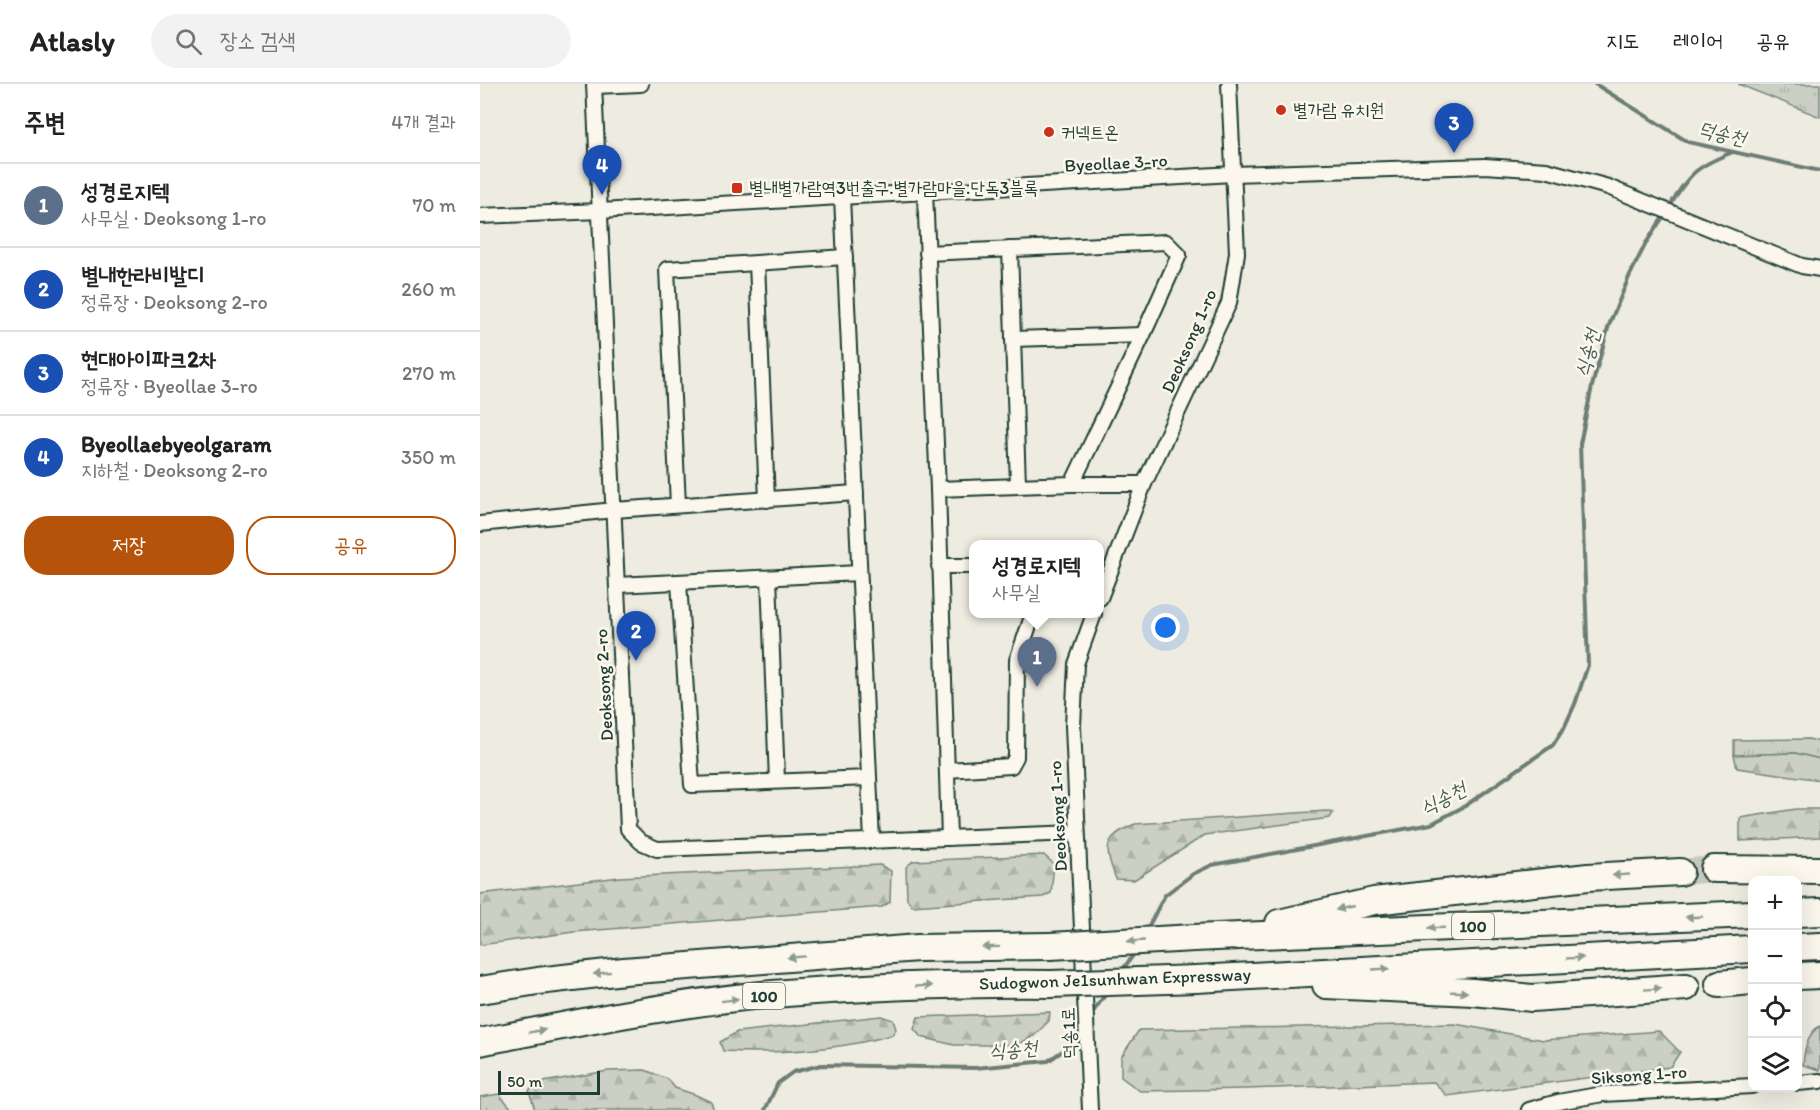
<!DOCTYPE html>
<html lang="ko">
<meta charset="utf-8">
<style>
body{margin:0;font-family:Itim,"Poor Story",sans-serif;background:#f2f2f2;color:#222}
.controls{position:absolute;right:18px;bottom:18px;display:grid;overflow:hidden;border-radius:12px;box-shadow:0 6px 24px #0002}
.controls button{width:54px;height:54px;display:grid;place-items:center;padding:0;border:0;border-bottom:2px solid #e0e0e0;background:#fff;color:#222;font:30px sans-serif}
.scale{position:absolute;left:18px;bottom:15px;width:102px;box-sizing:border-box;padding-left:6px;border:3px solid #1f3d34;border-top:0;font-size:16px;line-height:21px;white-space:nowrap;color:#1f3d34;-webkit-text-stroke:4px #fbf7ec;paint-order:stroke}
.you{position:absolute;left:686px;top:544px;width:21px;height:21px;margin:-15px;border:4px solid #fff;border-radius:50%;background:#1a73e8;box-shadow:0 0 0 9px #1a73e833}
.badge{display:grid;place-items:center;width:39px;height:39px;border-radius:50%;background:#b45309;color:#fff;font-size:20px;font-weight:700}
.pin{position:absolute;translate:-50% -50px;filter:drop-shadow(0 2px 3px #0008)}
.pin::after{content:'';position:absolute;top:32px;width:21px;height:18px;background:inherit;clip-path:polygon(0 0,100% 0,50% 100%)}
.popup{position:absolute;left:489px;top:456px;width:135px;height:78px;box-sizing:border-box;display:grid;place-content:center;border-radius:12px;background:#fff;filter:drop-shadow(0 2px 4px #0005);font-size:20px;white-space:nowrap;color:#767676}
.popup b{font-size:22px;color:#222}
.popup::after{content:'';position:absolute;left:50%;top:100%;margin-left:-12px;border:12px solid transparent;border-top-color:#fff}
.list{margin:0;padding:0;list-style:none}
h2{display:flex;justify-content:space-between;align-items:center;height:78px;margin:0;padding:0 24px;font-size:26px}
h2 small{font-size:20px;font-weight:400;color:#767676}
.list li{display:grid;grid-template-columns:39px 1fr auto;gap:18px;align-items:center;box-sizing:border-box;height:84px;padding:0 24px;border-top:2px solid #e0e0e0}
.list b{display:block;font-size:22px;white-space:nowrap}
.list p{margin:0;font-size:20px;white-space:nowrap;color:#767676}
.list em{font-size:20px;font-style:normal;color:#767676}
.actions{display:flex;gap:12px;padding:18px 24px}
.actions a{flex:1;padding:14px 0;border:2px solid #b45309;border-radius:24px;text-align:center;font-size:21px;color:#b45309}
.actions .main{background:#b45309;color:#fff}
.icon{flex:none;width:33px;height:33px;fill:none;stroke:currentColor;stroke-width:2;stroke-linecap:round;stroke-linejoin:round}
.map{position:relative;flex:none;width:1340px;height:1026px;overflow:hidden}
header{display:flex;align-items:center;gap:36px;box-sizing:border-box;height:84px;padding:0 30px;background:#fff;border-bottom:2px solid #e0e0e0}
header strong{font-size:28px}
nav{display:flex;gap:33px;margin-inline-start:auto;font-size:21px}
.search{width:420px;height:54px;background:#f2f2f2;display:flex;align-items:center;gap:15px;box-sizing:border-box;padding:0 21px;border-radius:33px;color:#767676;font-size:22px}
main{display:flex}
aside{flex:1;background:#fff}
.map>svg:first-child{display:block}
.grass{fill:url(#grass-tufts);stroke:#75867c;stroke-width:1.5}
.forest{fill:url(#forest-firs);stroke:#75867c;stroke-width:1.5}
.lines{fill:none;stroke-linecap:round;stroke-linejoin:round}
.stream{stroke:#6c7d74;stroke-width:4}
.highway-tunnel{stroke:#c5c9be;stroke-width:26;stroke-dasharray:26 13;stroke-linecap:butt}
.street-casing{stroke:#1f3d34;stroke-width:18}
.highway-casing{stroke:#1f3d34;stroke-width:30}
.street{stroke:#fbf7ec;stroke-width:14}
.highway{stroke:#fbf7ec;stroke-width:26}
.highway-bridge-casing{stroke:#1f3d34;stroke-width:30;stroke-linecap:butt}
.highway-bridge{stroke:#fbf7ec;stroke-width:26}
.oneway{fill:#8d9a90}
.poi-dot{fill:#c8321e;stroke:#fbf7ec;stroke-width:2}
.labels{text-anchor:middle;dominant-baseline:central;stroke-width:5;stroke-linejoin:round;paint-order:stroke}
.shield{fill:#fbf7ec;stroke:#61756b;stroke-width:1.5}
.shield-label{font-size:16px;font-weight:bold;fill:#1f3d34}
.poi-label{font-size:18px;fill:#1f3d34;stroke:#fbf7ec;text-anchor:start}
.street-label{font-size:18px;fill:#1f3d34;stroke:#fbf7ec}
.water-label{font-size:20px;font-style:italic;fill:#455d54;stroke:#fbf7ec}
</style>
<header>
<strong>Atlasly</strong>
<div class="search"><svg class="icon" aria-label="search" viewBox="0 0 24 24"><circle cx="10" cy="10" r="6"/><path d="M15 15l6 6"/></svg>장소 검색</div>
<nav><a>지도</a><a>레이어</a><a>공유</a></nav>
</header>
<main>
<aside>
<h2>주변<small>4개 결과</small></h2>
<ul class="list">
<li><span class="badge" style="background:#5c6f8a">1</span><div><b>성경로지텍</b><p>사무실 · Deoksong 1-ro</p></div><em>70 m</em></li>
<li><span class="badge" style="background:#1a4fb4">2</span><div><b>별내한라비발디</b><p>정류장 · Deoksong 2-ro</p></div><em>260 m</em></li>
<li><span class="badge" style="background:#1a4fb4">3</span><div><b>현대아이파크2차</b><p>정류장 · Byeollae 3-ro</p></div><em>270 m</em></li>
<li><span class="badge" style="background:#1a4fb4">4</span><div><b>Byeollaebyeolgaram</b><p>지하철 · Deoksong 2-ro</p></div><em>350 m</em></li>
</ul>
<div class="actions"><a class="main">저장</a><a>공유</a></div>
</aside>
<div class="map">
<svg width="1340" height="1026" viewBox="0 0 1340 1026">
<defs>
<pattern id="grass-tufts" width="24" height="20" patternUnits="userSpaceOnUse" patternTransform="scale(1.5)"><rect width="24" height="20" fill="#cbcfc4"/><path d="M3 7l-1-3M5 7V3M7 7l1-3M15 17l-1-3M17 17v-4M19 17l1-3" fill="none" stroke="#aeb3a9"/></pattern>
<pattern id="forest-firs" width="22" height="20" patternUnits="userSpaceOnUse" patternTransform="scale(1.5)"><rect width="22" height="20" fill="#cbcfc4"/><path d="M5 1l3.5 6h-7zM16 11l3.5 6h-7z" fill="#aeb3a9"/></pattern>
</defs>
<rect width="100%" height="100%" fill="#eeece1"/>
<filter id="ink" filterUnits="userSpaceOnUse"><feTurbulence type="fractalNoise" baseFrequency=".0167" numOctaves="2"/><feDisplacementMap in="SourceGraphic" scale="12" xChannelSelector="R" yChannelSelector="G"/><feConvolveMatrix kernelMatrix="1 2 1 2 8 2 1 2 1" color-interpolation-filters="sRGB"/></filter>
<g filter="url(#ink)">
<g class="grass">
<path d="M 1258,0 L 1340,0 L 1340,33 Z"/>
<path d="M 1329,655 L 1340,658 L 1340,675 L 1315,669 L 1254,671 L 1254,656 Z"/>
</g>
<g class="forest">
<path d="M 1315,669 L 1340,675 L 1340,696 L 1257,684 L 1254,671 Z"/>
<path d="M 1316,725 L 1340,725 L 1340,753 L 1260,757 L 1260,734 Z"/>
<path d="M 846,727 L 853,729 L 850,734 L 725,751 L 654,796 L 636,795 C 625,765 621,754 655,740 Z"/>
<path d="M 564,771 L 574,780 L 571,809 L 563,813 L 432,822 L 427,815 L 426,783 L 433,777 Z"/>
<path d="M 400,781 L 411,787 L 410,818 L 402,823 L 94,848 L 0,861 L 0,810 L 140,793 Z"/>
<path d="M 570,928 L 569,937 L 554,952 L 537,961 L 474,961 L 441,953 L 434,945 L 438,933 Z"/>
<path d="M 401,932 L 413,936 L 416,945 L 412,951 C 357,966 300,970 243,967 L 240,958 L 257,948 Z"/>
<path d="M 975,940 L 1064,956 L 1179,947 L 1200,968 L 1190,983 L 967,1012 L 954,998 L 768,1005 L 660,1007 L 641,993 L 641,973 L 659,946 Z"/>
<path d="M 1340,942 L 1340,986 L 1323,981 C 1324,967 1327,949 1340,942 Z"/>
<path d="M 165,986 L 188,995 L 195,1004 L 216,1011 L 231,1018 L 234,1026 L 55,1026 L 49,1007 L 57,999 L 128,987 Z"/>
<path d="M 19,1010 L 33,1026 L 0,1026 L 0,1013 Z"/>
</g>
<g class="lines">
<g class="stream">
<path d="M 1115,0 L 1208,58 L 1340,87"/>
<path d="M 1189,123 C 1210,89 1215,83 1253,68"/>
<path d="M 666,847 L 685,811 L 713,790 L 732,781 L 951,740 L 985,722 L 1073,661 L 1084,644 L 1095,620 L 1108,581 L 1100,360 L 1112,302 L 1129,241 L 1149,193 L 1166,159 L 1185,130"/>
<path d="M 641,888 L 656,867"/>
<path d="M 610,932 L 628,907"/>
<path d="M 285,1026 L 298,999 L 313,988 L 341,981 L 495,984 L 568,977 L 584,966 L 601,943"/>
</g>
<path class="highway-tunnel" d="M 1200,788 L 1234,785"/>
<g class="street-casing">
<g id="street">
<path d="M 114,0 L 148,745 L 161,758 L 177,765 L 597,749"/>
<path d="M 115,2 L 161,0"/>
<path d="M 445,108 L 458,405 L 469,754"/>
<path d="M 362,113 L 392,757"/>
<path d="M 0,132 L 120,127 L 753,90 L 1005,82 L 1066,86 L 1128,103 L 1322,182 L 1340,185"/>
<path d="M 530,165 L 538,401"/>
<path d="M 447,169 L 686,158 L 699,171 L 663,251 L 592,400"/>
<path d="M 277,179 L 287,416"/>
<path d="M 533,255 L 663,251"/>
<path d="M 458,405 L 592,400 L 664,400"/>
<path d="M 198,421 L 187,185 L 365,173"/>
<path d="M 0,440 L 134,426 L 376,409"/>
<path d="M 459,482 L 494,482"/>
<path d="M 289,494 L 297,697"/>
<path d="M 199,498 L 212,701 L 389,694"/>
<path d="M 137,501 L 379,489"/>
<path d="M 620,514 L 664,400 L 749,219 L 757,169 L 749,0"/>
<path d="M 467,686 L 531,682 L 536,673 L 537,576 L 553,530"/>
<path d="M 1318,999 L 1340,997"/>
<path d="M 610,1026 L 593,642 L 596,580 L 614,530"/>
<path d="M 1049,1026 L 1078,1018 L 1123,1010 L 1272,1002"/>
</g>
</g>
<g class="highway-casing">
<g id="highway">
<path d="M 1234,785 L 1340,786"/>
<path d="M 1318,829 L 1340,828"/>
<path d="M 799,839 L 894,817 L 1108,793 L 1200,788"/>
<path d="M 714,854 L 1272,830"/>
<path d="M 1318,863 L 1340,862"/>
<path d="M 1318,892 L 1340,891"/>
<path d="M 716,895 L 1272,865"/>
<path d="M 1239,900 L 1272,897"/>
<path d="M 846,901 L 993,908 L 1052,914 L 1206,903"/>
<path d="M 0,906 L 58,897 L 144,887 L 438,864 L 570,862"/>
<path d="M 0,958 C 97,939 195,919 293,910 C 385,903 478,899 571,900"/>
</g>
</g>
<use href="#street" class="street"/>
<use href="#highway" class="highway"/>
<g class="highway-bridge-casing">
<g id="highway-bridge">
<path d="M 570,862 L 714,854"/>
<path d="M 571,900 L 716,895"/>
</g>
</g>
<use href="#highway-bridge" class="highway-bridge"/>
</g>
<defs><path id="oneway-solid" d="M-6-.8H1V-3.2L6.5 0L1 3.2V.8H-6Z" transform="scale(1.5)"/></defs>
<g class="oneway">
<use href="#oneway-solid" transform="translate(1141 791) rotate(177)"/>
<use href="#oneway-solid" transform="translate(864 824) rotate(167)"/>
<use href="#oneway-solid" transform="translate(1214 833) rotate(178)"/>
<use href="#oneway-solid" transform="translate(956 844) rotate(178)"/>
<use href="#oneway-solid" transform="translate(656 857) rotate(177)"/>
<use href="#oneway-solid" transform="translate(511 863) rotate(179)"/>
<use href="#oneway-solid" transform="translate(316 873) rotate(176)"/>
<use href="#oneway-solid" transform="translate(1095 874) rotate(-3)"/>
<use href="#oneway-solid" transform="translate(901 885) rotate(-3)"/>
<use href="#oneway-solid" transform="translate(122 889) rotate(173)"/>
<use href="#oneway-solid" transform="translate(444 902) rotate(-3)"/>
<use href="#oneway-solid" transform="translate(1173 905) rotate(-4)"/>
<use href="#oneway-solid" transform="translate(979 908) rotate(2)"/>
<use href="#oneway-solid" transform="translate(250 916) rotate(-7)"/>
<use href="#oneway-solid" transform="translate(57 947) rotate(-10)"/>
</g>
</g>
<g class="poi-dot">
<circle cx="801" cy="26" r="6"/>
<circle cx="569" cy="48" r="6"/>
<rect x="251" y="98" width="12" height="12" rx="3"/>
</g>
<g class="labels">
<g class="shield">
<rect x="972" y="829" width="42" height="26" rx="4.5"/>
<rect x="263" y="899" width="42" height="26" rx="4.5"/>
</g>
<g class="shield-label">
<text x="993" y="842">100</text>
<text x="284" y="912">100</text>
</g>
<g class="poi-label">
<text x="813" y="26">별가람 유치원</text>
<text x="581" y="48">커넥트온</text>
<text x="269" y="104">별내별가람역3번출구.별가람마을.단독3블록</text>
</g>
<g class="street-label">
<text transform="translate(636 79) rotate(-3)">Byeollae 3-ro</text>
<text transform="translate(709 257) rotate(-66)">Deoksong 1-ro</text>
<text transform="translate(124 601) rotate(-93)">Deoksong 2-ro</text>
<text transform="translate(578 732) rotate(-93)">Deoksong 1-ro</text>
<text transform="translate(635 895) rotate(-2)">Sudogwon Je1sunhwan Expressway</text>
<text transform="translate(589 949) rotate(-92)">덕송1로</text>
<text transform="translate(1159 991) rotate(-4)">Siksong 1-ro</text>
</g>
<g class="water-label">
<text transform="translate(1242 49) rotate(13)">덕송천</text>
<text transform="translate(1107 269) rotate(-76)">식송천</text>
<text transform="translate(963 714) rotate(-27)">식송천</text>
<text transform="translate(533 965) rotate(-5)">식송천</text>
</g>
</g>
</svg>
<div class="controls">
<button>+</button>
<button>−</button>
<button><svg class="icon" aria-label="locate" viewBox="0 0 24 24"><circle cx="12" cy="12" r="6"/><path d="M12 2v4M12 18v4M2 12h4M18 12h4"/></svg></button>
<button><svg class="icon" aria-label="layers" viewBox="0 0 24 24"><path d="M12 4l9 5-9 5-9-5zM3 14l9 5 9-5"/></svg></button>
</div>
<div class="scale">50 m</div>
<div class="you"></div>
<div class="pin badge" style="left:557px;top:603px;background:#5c6f8a">1</div>
<div class="popup"><b>성경로지텍</b>사무실</div>
<div class="pin badge" style="left:156px;top:577px;background:#1a4fb4">2</div>
<div class="pin badge" style="left:974px;top:69px;background:#1a4fb4">3</div>
<div class="pin badge" style="left:122px;top:111px;background:#1a4fb4">4</div>
</div>
</main>
